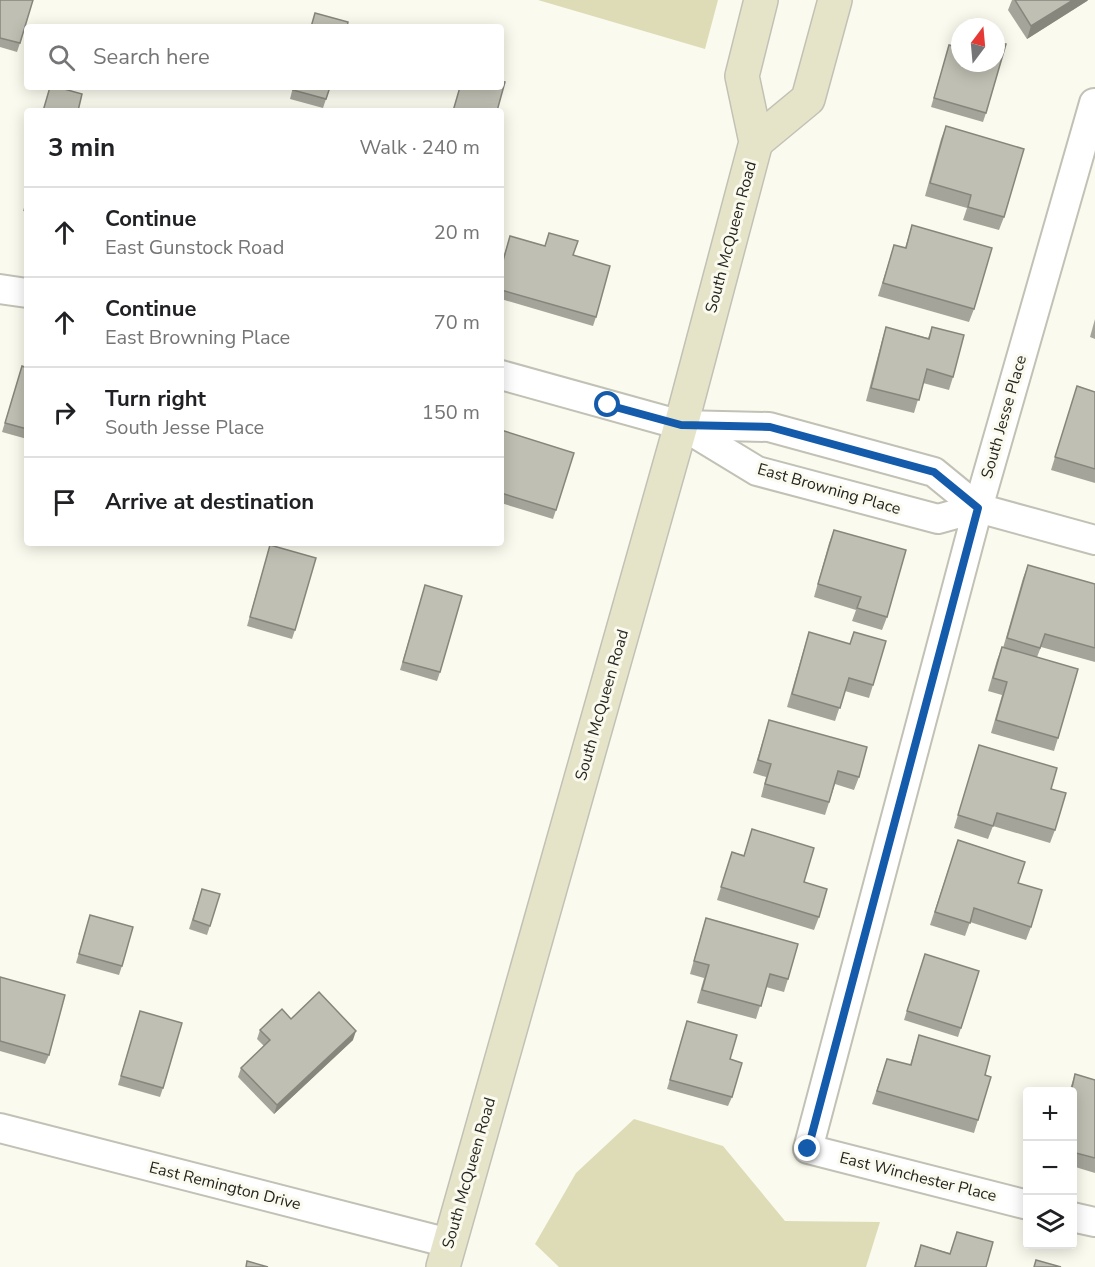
<!DOCTYPE html>
<meta charset="utf-8">
<style>
body{margin:0;font-family:"Nunito Sans",sans-serif;background:#f6f6f6;color:#202124}
.controls{position:absolute;right:18px;bottom:18px;display:grid;overflow:hidden;border-radius:6px;box-shadow:0 3px 15px #0003}
.controls button{width:54px;height:54px;display:grid;place-items:center;padding:0;border:0;border-bottom:2px solid #e0e0e0;background:#fff;color:#202124;font:30px sans-serif}
.compass{position:absolute;left:951px;top:18px;width:54px;height:54px;border-radius:50%;background:#fff;box-shadow:0 3px 15px #0003;rotate:16deg}
.stop{position:absolute;width:18px;height:18px;margin:-14px;border:4px solid #155bab;border-radius:50%;background:#fff}
.stop.end{background:#155bab;border-color:#fff;box-shadow:0 2px 6px #0008}
.list{margin:0;padding:0;list-style:none}
h2{display:flex;justify-content:space-between;align-items:center;height:78px;margin:0;padding:0 24px;font-size:26px}
h2 small{font-size:20px;font-weight:400;color:#757577}
.list li{display:grid;grid-template-columns:39px 1fr auto;gap:18px;align-items:center;box-sizing:border-box;height:90px;padding:0 24px;border-top:2px solid #e0e0e0}
.list b{display:block;font-size:22px;white-space:nowrap}
.list p{margin:0;font-size:20px;white-space:nowrap;color:#757577}
.list em{font-size:20px;font-style:normal;color:#757577}
.icon{flex:none;width:33px;height:33px;fill:none;stroke:currentColor;stroke-width:2;stroke-linecap:round;stroke-linejoin:round}
.map{position:relative;flex:none;width:1095px;height:1267px;overflow:hidden}
.search{position:absolute;background:#fff;box-shadow:0 3px 15px #0003;left:24px;top:24px;width:480px;height:66px;display:flex;align-items:center;gap:15px;box-sizing:border-box;padding:0 21px;border-radius:6px;color:#757577;font-size:22px}
.panel{position:absolute;background:#fff;box-shadow:0 3px 15px #0003;left:24px;top:108px;width:480px;height:438px;border-radius:6px}
.map>svg:first-child{display:block}
.green{fill:#dedcb7}
.lines{fill:none;stroke-linecap:round;stroke-linejoin:round}
.street-casing{stroke:#c2c1b5;stroke-width:32}
.secondary-casing{stroke:#c2c1b5;stroke-width:36}
.street{stroke:#fff;stroke-width:28}
.secondary{stroke:#e6e4c8;stroke-width:33}
.wall{fill:#a4a49a}
.shaded-wall{fill:#86867d}
.building{fill:#bfbfb3;stroke:#86867d;stroke-width:1.5}
.route{stroke:#155bab;stroke-width:8}
.labels{text-anchor:middle;dominant-baseline:central;stroke-width:6;stroke-linejoin:round;paint-order:stroke}
.street-label{font-size:16px;fill:#262521;stroke:#fafaee}
</style>
<div class="map">
<svg width="1095" height="1267" viewBox="0 0 1095 1267">
<rect width="100%" height="100%" fill="#fafaee"/>
<g class="green">
<path d="M 538,0 L 718,0 L 705,49 Z"/>
<path d="M 634,1119 L 723,1146 L 785,1221 L 880,1222 L 866,1267 L 559,1267 L 535,1244 L 576,1173 Z"/>
</g>
<g class="lines">
<g class="street-casing">
<g id="street">
<path d="M 0,289 L 27,293"/>
<path d="M 501,375 L 681,425 L 769,427 L 934,472 L 978,508 L 1095,540"/>
<path d="M 683,426 L 757,471 L 938,519 L 978,508"/>
<path d="M 0,1128 L 449,1243"/>
<path d="M 1028,1205 L 808,1149 L 978,508 L 1094,103"/>
<path d="M 1072,1217 L 1095,1222"/>
</g>
</g>
<g class="secondary-casing">
<g id="secondary">
<path d="M 756,142 L 808,99 L 835,0"/>
<path d="M 443,1267 L 681,425 L 756,142 L 742,76 L 761,0"/>
</g>
</g>
<use href="#street" class="street"/>
<use href="#secondary" class="secondary"/>
</g>
<g class="wall">
<path d="M 0,0 L 20,43 L 17,52 L 0,47 Z"/>
<path d="M 1012,0 L 1088,0 L 1087,1 L 1027,39 L 1008,10 Z"/>
<path d="M 949,45 L 960,63 L 986,113 L 983,122 L 931,107 Z"/>
<path d="M 293,87 L 330,87 L 323,108 L 290,99 Z"/>
<path d="M 946,126 L 1004,217 L 999,230 L 963,220 L 967,208 L 925,196 L 941,139 Z"/>
<path d="M 27,197 L 27,212 L 23,211 Z"/>
<path d="M 912,225 L 974,309 L 969,322 L 878,296 L 894,245 L 905,248 Z"/>
<path d="M 549,233 L 573,255 L 596,317 L 593,326 L 501,299 L 501,265 L 510,236 L 545,246 Z"/>
<path d="M 1095,319 L 1095,339 L 1090,337 Z"/>
<path d="M 886,327 L 928,338 L 932,327 L 953,377 L 949,390 L 923,383 L 914,413 L 866,401 L 882,340 Z"/>
<path d="M 22,366 L 27,368 L 27,439 L 2,432 Z"/>
<path d="M 1077,386 L 1095,392 L 1095,483 L 1051,470 Z"/>
<path d="M 501,430 L 556,510 L 553,519 L 501,503 Z"/>
<path d="M 834,530 L 887,617 L 882,630 L 852,621 L 856,610 L 814,597 L 829,543 Z"/>
<path d="M 270,545 L 295,630 L 292,639 L 247,626 Z"/>
<path d="M 1028,565 L 1095,584 L 1095,662 L 1041,647 L 1037,657 L 1058,738 L 1054,751 L 991,733 L 1002,695 L 988,691 L 997,660 L 1002,647 L 1003,648 L 1023,578 Z"/>
<path d="M 425,585 L 440,672 L 437,681 L 400,670 Z"/>
<path d="M 809,632 L 850,644 L 854,632 L 873,685 L 869,698 L 845,691 L 835,721 L 787,707 L 805,645 Z"/>
<path d="M 769,720 L 859,777 L 854,790 L 835,784 L 825,815 L 761,797 L 766,777 L 753,773 Z"/>
<path d="M 979,745 L 1051,789 L 1055,830 L 1050,843 L 993,826 L 988,839 L 954,828 Z"/>
<path d="M 752,829 L 804,882 L 819,917 L 814,930 L 717,900 L 732,852 L 744,855 Z"/>
<path d="M 958,840 L 1018,883 L 1031,927 L 1026,940 L 970,922 L 965,936 L 930,925 Z"/>
<path d="M 202,889 L 210,926 L 207,935 L 189,929 Z"/>
<path d="M 90,915 L 122,966 L 119,975 L 76,963 Z"/>
<path d="M 706,918 L 788,979 L 784,992 L 766,987 L 756,1019 L 697,1003 L 704,978 L 690,974 L 702,931 Z"/>
<path d="M 925,954 L 961,1028 L 958,1037 L 904,1020 Z"/>
<path d="M 0,977 L 49,1055 L 45,1064 L 0,1051 Z"/>
<path d="M 140,1011 L 163,1088 L 160,1097 L 118,1085 Z"/>
<path d="M 291,1019 L 353,1040 L 274,1114 L 238,1077 L 241,1068 L 264,1046 L 257,1039 L 260,1030 Z"/>
<path d="M 687,1021 L 730,1059 L 732,1097 L 728,1106 L 667,1089 Z"/>
<path d="M 919,1035 L 985,1075 L 978,1120 L 974,1133 L 872,1104 L 887,1059 L 910,1065 Z"/>
<path d="M 1075,1074 L 1095,1080 L 1095,1173 L 1072,1166 L 1072,1092 L 1069,1092 Z"/>
<path d="M 957,1232 L 986,1267 L 914,1267 L 921,1245 L 950,1253 Z"/>
</g>
<g class="shaded-wall">
<path d="M 1073,0 L 1088,0 L 1087,1 L 1027,39 L 1031,26 Z"/>
<path d="M 356,1031 L 353,1040 L 274,1114 L 277,1105 Z"/>
</g>
<g class="building">
<path d="M 0,0 L 33,0 L 20,43 L 0,38 Z"/>
<path d="M 1015,0 L 1073,0 L 1031,26 Z"/>
<path d="M 315,13 L 348,22 L 347,27 L 311,27 Z"/>
<path d="M 996,42 L 1006,44 L 986,113 L 934,98 L 949,45 L 960,48 L 960,63 L 996,63 Z"/>
<path d="M 501,81 L 505,82 L 497,111 L 453,111 L 460,87 L 501,87 Z"/>
<path d="M 50,87 L 57,87 L 82,94 L 78,111 L 43,111 Z"/>
<path d="M 294,87 L 330,87 L 326,99 L 293,90 Z"/>
<path d="M 946,126 L 1024,149 L 1004,217 L 968,207 L 971,195 L 930,183 Z"/>
<path d="M 912,225 L 992,248 L 974,309 L 883,283 L 894,245 L 906,248 Z"/>
<path d="M 549,233 L 578,241 L 573,255 L 610,266 L 596,317 L 501,290 L 501,268 L 510,236 L 545,246 Z"/>
<path d="M 886,327 L 929,339 L 932,327 L 964,335 L 953,377 L 927,369 L 919,400 L 871,388 Z"/>
<path d="M 22,366 L 27,368 L 27,429 L 5,423 Z"/>
<path d="M 1077,386 L 1095,392 L 1095,469 L 1055,457 Z"/>
<path d="M 501,430 L 574,453 L 556,510 L 501,493 Z"/>
<path d="M 834,530 L 906,550 L 887,617 L 857,608 L 861,597 L 818,584 Z"/>
<path d="M 270,545 L 316,558 L 295,630 L 250,617 Z"/>
<path d="M 1028,565 L 1095,584 L 1095,648 L 1045,634 L 1040,648 L 1007,638 Z"/>
<path d="M 425,585 L 462,596 L 440,672 L 403,662 Z"/>
<path d="M 809,632 L 850,644 L 854,632 L 886,641 L 873,685 L 849,678 L 840,708 L 792,694 Z"/>
<path d="M 1002,647 L 1078,669 L 1058,738 L 996,720 L 1007,682 L 993,678 Z"/>
<path d="M 769,720 L 867,747 L 859,777 L 838,771 L 829,802 L 765,784 L 771,764 L 758,760 Z"/>
<path d="M 979,745 L 1057,768 L 1051,789 L 1066,793 L 1055,830 L 997,813 L 993,826 L 958,815 Z"/>
<path d="M 752,829 L 814,848 L 804,882 L 827,889 L 819,917 L 721,887 L 732,852 L 744,856 Z"/>
<path d="M 958,840 L 1025,862 L 1018,883 L 1042,890 L 1031,927 L 974,908 L 970,923 L 935,912 Z"/>
<path d="M 202,889 L 220,894 L 210,926 L 193,920 Z"/>
<path d="M 90,915 L 133,927 L 122,966 L 79,954 Z"/>
<path d="M 706,918 L 798,944 L 788,979 L 770,974 L 761,1006 L 702,990 L 709,965 L 694,961 Z"/>
<path d="M 925,954 L 979,971 L 961,1028 L 907,1011 Z"/>
<path d="M 0,977 L 65,995 L 49,1055 L 0,1041 Z"/>
<path d="M 319,992 L 356,1031 L 277,1105 L 241,1068 L 270,1040 L 260,1030 L 282,1009 L 291,1019 Z"/>
<path d="M 140,1011 L 182,1023 L 163,1088 L 121,1076 Z"/>
<path d="M 687,1021 L 737,1035 L 730,1059 L 742,1063 L 732,1097 L 670,1080 Z"/>
<path d="M 919,1035 L 990,1056 L 985,1075 L 991,1077 L 978,1120 L 877,1091 L 887,1059 L 911,1065 Z"/>
<path d="M 1075,1074 L 1095,1080 L 1095,1158 L 1072,1152 L 1072,1092 L 1071,1092 Z"/>
<path d="M 957,1232 L 993,1242 L 986,1267 L 915,1267 L 921,1245 L 950,1254 Z"/>
<path d="M 1036,1260 L 1061,1267 L 1034,1267 Z"/>
<path d="M 247,1261 L 268,1267 L 246,1267 Z"/>
</g>
<g class="lines">
<path class="route" d="M 608,405 L 681,425 L 770,427 L 934,472 L 978,508 L 808,1149"/>
</g>
<g class="labels">
<g class="street-label">
<text transform="translate(731 237) rotate(-75)">South McQueen Road</text>
<text transform="translate(1004 417) rotate(-74)">South Jesse Place</text>
<text transform="translate(829 489) rotate(16)">East Browning Place</text>
<text transform="translate(602 705) rotate(-74)">South McQueen Road</text>
<text transform="translate(469 1173) rotate(-74)">South McQueen Road</text>
<text transform="translate(918 1177) rotate(14)">East Winchester Place</text>
<text transform="translate(225 1186) rotate(14)">East Remington Drive</text>
</g>
</g>
</svg>
<div class="controls">
<button>+</button>
<button>−</button>
<button><svg class="icon" aria-label="layers" viewBox="0 0 24 24"><path d="M12 4l9 5-9 5-9-5zM3 14l9 5 9-5"/></svg></button>
</div>
<svg class="compass" viewBox="-18 -18 36 36"><path d="M0-13l5 13h-10z" fill="#e53935"/><path d="M0 13l5-13h-10z" fill="#757577"/></svg>
<div class="stop" style="left:608px;top:405px"></div>
<div class="stop end" style="left:808px;top:1149px"></div>
<div class="search"><svg class="icon" aria-label="search" viewBox="0 0 24 24"><circle cx="10" cy="10" r="6"/><path d="M15 15l6 6"/></svg>Search here</div>
<section class="panel">
<h2>3 min<small>Walk · 240 m</small></h2>
<ul class="list">
<li><svg class="icon" aria-label="ahead" viewBox="0 0 24 24"><path d="M12 20V5M6 11l6-6 6 6"/></svg><div><b>Continue</b><p>East Gunstock Road</p></div><em>20 m</em></li>
<li><svg class="icon" aria-label="ahead" viewBox="0 0 24 24"><path d="M12 20V5M6 11l6-6 6 6"/></svg><div><b>Continue</b><p>East Browning Place</p></div><em>70 m</em></li>
<li><svg class="icon" aria-label="right" viewBox="0 0 24 24"><path d="M7 20v-9h11M14 6l5 5-5 5"/></svg><div><b>Turn right</b><p>South Jesse Place</p></div><em>150 m</em></li>
<li><svg class="icon" aria-label="arrive" viewBox="0 0 24 24"><path d="M6 21V4h12l-3 4 3 4H6"/></svg><div><b>Arrive at destination</b></div></li>
</ul>
</section>
</div>
